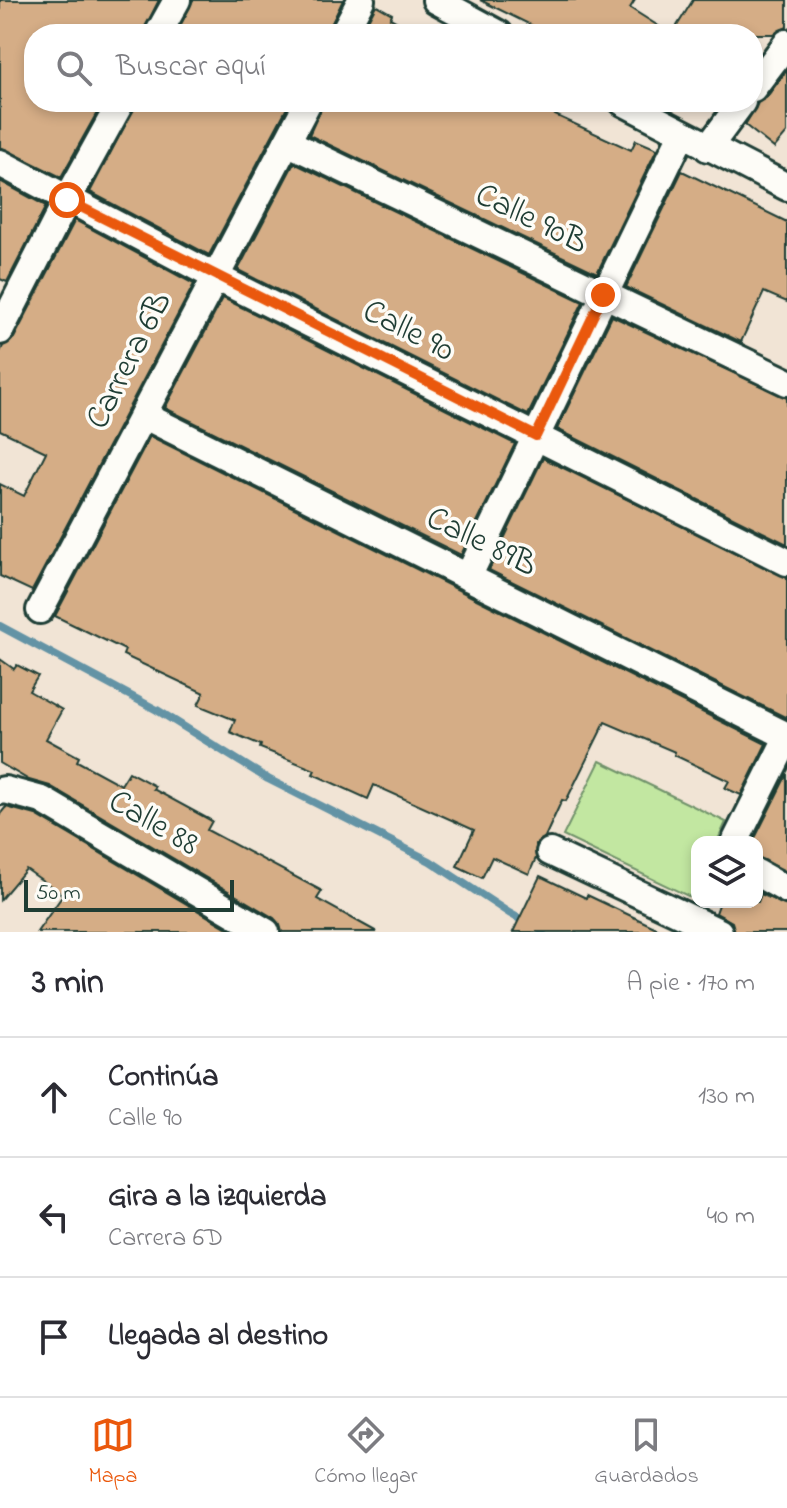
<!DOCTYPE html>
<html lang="es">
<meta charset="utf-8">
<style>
body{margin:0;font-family:"Indie Flower",sans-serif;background:#f2f2f3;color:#2b2b33}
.controls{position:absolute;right:24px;bottom:24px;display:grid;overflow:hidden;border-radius:16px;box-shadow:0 4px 12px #0003}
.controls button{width:72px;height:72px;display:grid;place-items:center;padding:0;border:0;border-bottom:2px solid #e1e1e2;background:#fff;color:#2b2b33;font:40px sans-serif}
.scale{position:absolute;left:24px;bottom:20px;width:210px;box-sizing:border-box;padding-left:8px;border:4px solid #1f3d34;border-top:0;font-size:22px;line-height:28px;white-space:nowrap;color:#1f3d34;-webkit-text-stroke:6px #fdfcf7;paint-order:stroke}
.stop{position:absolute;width:24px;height:24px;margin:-18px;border:6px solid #ea580c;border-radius:50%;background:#fff}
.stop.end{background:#ea580c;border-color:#fff;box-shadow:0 2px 8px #0008}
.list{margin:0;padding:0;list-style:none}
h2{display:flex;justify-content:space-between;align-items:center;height:104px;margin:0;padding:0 32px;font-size:34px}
h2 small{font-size:26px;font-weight:400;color:#7c7c81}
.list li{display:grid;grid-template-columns:52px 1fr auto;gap:24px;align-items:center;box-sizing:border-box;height:120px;padding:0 32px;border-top:2px solid #e1e1e2}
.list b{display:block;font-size:30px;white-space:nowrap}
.list p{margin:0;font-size:26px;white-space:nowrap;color:#7c7c81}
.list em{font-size:26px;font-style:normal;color:#7c7c81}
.icon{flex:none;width:44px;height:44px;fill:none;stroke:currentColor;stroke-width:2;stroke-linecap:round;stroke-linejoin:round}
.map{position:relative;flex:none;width:787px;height:932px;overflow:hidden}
.search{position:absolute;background:#fff;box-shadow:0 4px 12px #0003;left:24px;right:24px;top:24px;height:88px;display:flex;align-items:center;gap:20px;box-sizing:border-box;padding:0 28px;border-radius:32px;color:#7c7c81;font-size:30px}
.sheet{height:464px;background:#fff}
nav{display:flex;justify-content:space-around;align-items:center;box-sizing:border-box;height:112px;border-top:2px solid #e1e1e2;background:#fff;font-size:22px;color:#7c7c81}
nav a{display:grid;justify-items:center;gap:4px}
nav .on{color:#ea580c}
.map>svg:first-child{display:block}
.green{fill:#c2e7a1;stroke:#70926a;stroke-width:2}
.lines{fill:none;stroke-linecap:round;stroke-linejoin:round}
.stream{stroke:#6393a5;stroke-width:8}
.building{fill:#d5ad86;stroke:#1f3d34;stroke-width:2}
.minor-casing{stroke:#1f3d34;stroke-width:32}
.minor{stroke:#fdfcf7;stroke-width:26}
.route{stroke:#ea580c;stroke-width:10}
.labels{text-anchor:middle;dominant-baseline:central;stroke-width:7;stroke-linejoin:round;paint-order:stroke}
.street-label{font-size:34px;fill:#1f3d34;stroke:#fdfcf7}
</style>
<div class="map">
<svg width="787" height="932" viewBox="0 0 787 932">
<rect width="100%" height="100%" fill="#f1e4d5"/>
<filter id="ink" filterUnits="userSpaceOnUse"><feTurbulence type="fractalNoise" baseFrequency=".0125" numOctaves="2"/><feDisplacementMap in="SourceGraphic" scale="16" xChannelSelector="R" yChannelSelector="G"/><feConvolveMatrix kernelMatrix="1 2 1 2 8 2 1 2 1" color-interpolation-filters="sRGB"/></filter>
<g filter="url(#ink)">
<path class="green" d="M 600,761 L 726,822 L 717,842 L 697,842 L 697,883 L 690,897 L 563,836 Z"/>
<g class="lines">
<path class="stream" d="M 0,626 L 157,710 L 268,779 L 430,861 L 509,913 L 543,932"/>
</g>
<g class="building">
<path d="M 0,0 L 159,0 L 142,34 L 34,34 L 34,102 L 103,102 L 61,177 L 0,147 Z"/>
<path d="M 193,0 L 343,0 L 327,34 L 176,34 Z"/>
<path d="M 480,0 L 635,0 L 630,8 L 671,34 L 549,34 Z"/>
<path d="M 693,0 L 787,0 L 787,27 L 774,34 L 672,34 Z"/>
<path d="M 376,5 L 392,14 L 390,18 L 419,34 L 361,34 Z"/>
<path d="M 787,70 L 787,133 L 774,148 L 745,125 L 758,103 L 766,98 Z"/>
<path d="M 137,102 L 290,102 L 209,255 L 90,192 Z"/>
<path d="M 324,102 L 539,102 L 557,111 L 555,115 L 631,150 L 636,140 L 657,149 L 597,273 L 309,135 Z"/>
<path d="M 294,163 L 583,302 L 528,415 L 238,270 Z"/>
<path d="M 682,171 L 787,222 L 787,302 L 764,292 L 741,342 L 626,287 Z"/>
<path d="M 0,181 L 46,206 L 7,282 L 0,279 Z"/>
<path d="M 75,220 L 194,284 L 32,591 L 0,576 L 0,484 L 24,496 L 46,452 L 0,430 L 0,352 L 3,346 L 14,338 Z"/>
<path d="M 223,298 L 515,444 L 461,555 L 165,408 Z"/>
<path d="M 612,316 L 787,398 L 787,544 L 557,429 Z"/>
<path d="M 150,436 L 766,744 L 741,795 L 725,788 L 729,781 L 674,755 L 675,752 L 605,722 L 566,801 L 562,800 L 545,837 L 536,844 L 536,858 L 529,874 L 492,857 L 482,878 L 457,866 L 474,830 L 374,785 L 368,799 L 313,774 L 315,770 L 260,748 L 261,745 L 230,732 L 235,720 L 198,705 L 204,693 L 123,655 L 125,650 L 55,616 Z"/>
<path d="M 543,458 L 787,578 L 787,718 L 489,570 Z"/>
<path d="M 0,659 L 14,669 L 17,665 L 38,676 L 29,691 L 62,710 L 46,739 L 79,757 L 77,761 L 121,785 L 129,772 L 155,786 L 153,789 L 212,821 L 207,830 L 322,891 L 317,899 L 377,932 L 282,932 L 280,925 L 274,918 L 50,786 L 29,780 L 0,763 Z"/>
<path d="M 787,774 L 787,872 L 757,857 L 757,842 L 753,842 Z"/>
<path d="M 6,807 L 36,815 L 234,932 L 37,932 L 63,895 L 26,869 L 0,900 L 0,814 Z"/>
<path d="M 540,876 L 586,898 L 587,895 L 665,932 L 513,932 Z"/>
<path d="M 761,894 L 787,906 L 787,932 L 735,932 L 732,922 L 716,913 L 720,902 L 758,902 Z"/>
</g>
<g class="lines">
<g class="minor-casing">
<g id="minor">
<path d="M 436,0 L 499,34"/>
<path d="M 158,34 L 177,0"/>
<path d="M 343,34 L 361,0"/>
<path d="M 753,88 L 787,43"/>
<path d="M 623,102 L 787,187"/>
<path d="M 287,142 L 787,382"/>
<path d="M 708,148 L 742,102"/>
<path d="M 0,163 L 214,276 L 787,562"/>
<path d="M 0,331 L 67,200 L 121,102"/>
<path d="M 143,415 L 787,736"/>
<path d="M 468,577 L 682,134"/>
<path d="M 40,610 L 308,102"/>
<path d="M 0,791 L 5,790 L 42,800 L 266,932"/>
<path d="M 735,842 L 787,738"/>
<path d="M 550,852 L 719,932"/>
<path d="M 757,873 L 787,890"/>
</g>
</g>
<use href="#minor" class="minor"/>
</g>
</g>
<g class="lines" filter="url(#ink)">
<path class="route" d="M 67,200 L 536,436 L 603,295"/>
</g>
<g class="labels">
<g class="street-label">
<text transform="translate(531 220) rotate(26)">Calle 90B</text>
<text transform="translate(408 332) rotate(27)">Calle 90</text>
<text transform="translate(130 361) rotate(-63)">Carrera 6B</text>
<text transform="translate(481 543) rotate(26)">Calle 89B</text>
<text transform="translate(153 824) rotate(30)">Calle 88</text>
</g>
</g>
</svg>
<div class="controls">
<button><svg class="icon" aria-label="layers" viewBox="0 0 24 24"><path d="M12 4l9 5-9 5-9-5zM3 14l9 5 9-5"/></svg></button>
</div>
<div class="scale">50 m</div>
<div class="stop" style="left:67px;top:200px"></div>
<div class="stop end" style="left:603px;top:295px"></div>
<div class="search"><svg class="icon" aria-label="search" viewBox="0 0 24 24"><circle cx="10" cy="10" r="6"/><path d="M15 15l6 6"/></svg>Buscar aquí</div>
</div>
<section class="sheet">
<h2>3 min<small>A pie · 170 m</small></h2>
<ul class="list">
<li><svg class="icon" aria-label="ahead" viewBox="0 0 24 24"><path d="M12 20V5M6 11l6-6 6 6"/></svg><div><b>Continúa</b><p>Calle 90</p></div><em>130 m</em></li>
<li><svg class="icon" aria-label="left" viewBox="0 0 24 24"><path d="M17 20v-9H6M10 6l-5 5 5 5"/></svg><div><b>Gira a la izquierda</b><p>Carrera 6D</p></div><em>40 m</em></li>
<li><svg class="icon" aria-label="arrive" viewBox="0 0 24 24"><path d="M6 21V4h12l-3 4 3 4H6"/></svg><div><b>Llegada al destino</b></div></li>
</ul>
</section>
<nav>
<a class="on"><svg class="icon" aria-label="map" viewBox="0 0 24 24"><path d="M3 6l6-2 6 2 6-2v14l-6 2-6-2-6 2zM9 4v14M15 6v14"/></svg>Mapa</a>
<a><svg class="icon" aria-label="directions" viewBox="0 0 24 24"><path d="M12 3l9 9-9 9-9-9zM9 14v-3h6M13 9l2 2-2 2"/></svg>Cómo llegar</a>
<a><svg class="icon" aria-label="saved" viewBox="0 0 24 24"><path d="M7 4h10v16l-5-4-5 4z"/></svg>Guardados</a>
</nav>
